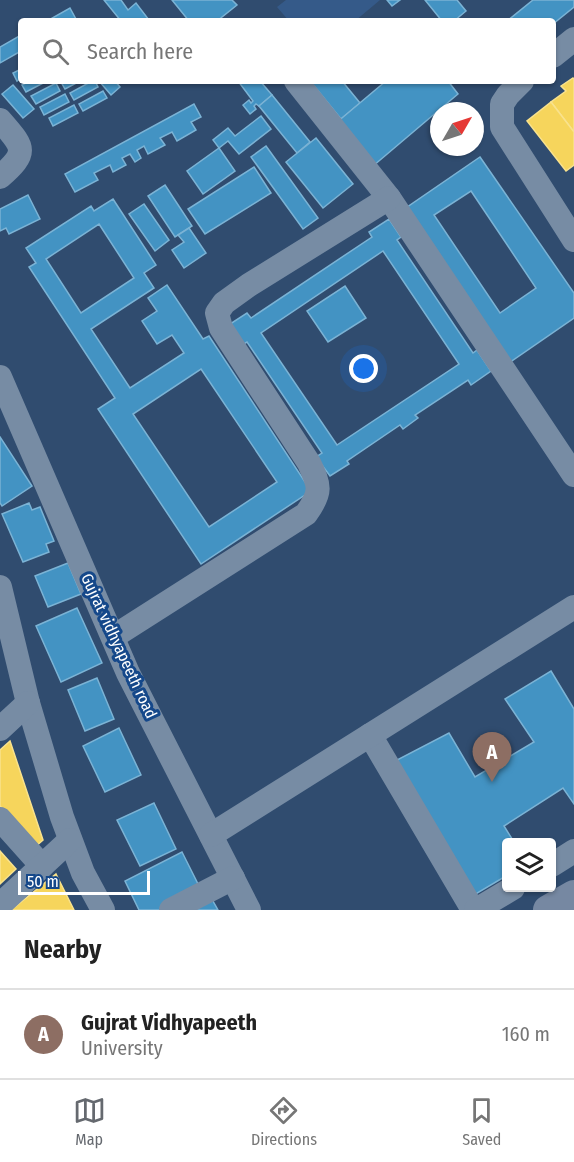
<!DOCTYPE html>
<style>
body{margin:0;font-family:"Fira Sans Condensed",sans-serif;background:#f2f2f2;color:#222}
.controls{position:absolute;right:18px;bottom:18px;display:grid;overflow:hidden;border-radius:6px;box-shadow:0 2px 4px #0004}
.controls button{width:54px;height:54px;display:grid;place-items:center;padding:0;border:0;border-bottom:2px solid #e0e0e0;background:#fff;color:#222;font:30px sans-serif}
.compass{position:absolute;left:430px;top:102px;width:54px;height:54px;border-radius:50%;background:#fff;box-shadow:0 2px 4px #0004;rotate:51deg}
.scale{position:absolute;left:18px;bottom:15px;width:132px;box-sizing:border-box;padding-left:6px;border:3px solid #fff;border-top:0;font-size:16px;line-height:21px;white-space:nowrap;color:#fff;-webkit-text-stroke:4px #15488a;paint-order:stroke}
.you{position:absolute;left:364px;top:369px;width:21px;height:21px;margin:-15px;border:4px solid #fff;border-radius:50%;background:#1a73e8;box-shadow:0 0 0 9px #1a73e833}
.badge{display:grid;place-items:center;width:39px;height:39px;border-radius:50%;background:#65696f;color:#fff;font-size:20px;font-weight:700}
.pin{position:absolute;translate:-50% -50px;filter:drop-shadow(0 2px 3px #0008)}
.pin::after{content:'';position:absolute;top:32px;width:21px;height:18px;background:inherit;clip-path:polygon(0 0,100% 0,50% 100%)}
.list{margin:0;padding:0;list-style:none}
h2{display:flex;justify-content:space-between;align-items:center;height:78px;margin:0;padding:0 24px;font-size:26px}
h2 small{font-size:20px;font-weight:400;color:#767676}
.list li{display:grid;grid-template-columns:39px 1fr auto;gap:18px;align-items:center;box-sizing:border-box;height:90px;padding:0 24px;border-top:2px solid #e0e0e0}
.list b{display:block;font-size:22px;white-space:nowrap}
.list p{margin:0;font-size:20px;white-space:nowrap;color:#767676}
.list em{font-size:20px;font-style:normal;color:#767676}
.icon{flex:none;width:33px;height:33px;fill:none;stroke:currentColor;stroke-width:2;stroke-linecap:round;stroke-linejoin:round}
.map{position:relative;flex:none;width:574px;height:910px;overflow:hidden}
.search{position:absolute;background:#fff;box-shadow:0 2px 4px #0004;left:18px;right:18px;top:18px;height:66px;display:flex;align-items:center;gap:15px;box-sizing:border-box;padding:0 21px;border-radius:6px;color:#767676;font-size:22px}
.sheet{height:168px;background:#fff}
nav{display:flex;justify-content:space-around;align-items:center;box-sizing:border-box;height:84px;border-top:2px solid #e0e0e0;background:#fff;font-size:16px;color:#767676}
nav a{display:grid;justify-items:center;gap:3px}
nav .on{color:#65696f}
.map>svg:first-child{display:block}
.water{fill:#355a89}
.homes{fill:#f6d55c;stroke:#f9e28d;stroke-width:1.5}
.schools{fill:#4393c3;stroke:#7bb3d5;stroke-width:1.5;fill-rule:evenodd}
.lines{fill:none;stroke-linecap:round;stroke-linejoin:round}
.minor{stroke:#778ca4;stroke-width:24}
.major{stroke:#7688a2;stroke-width:30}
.labels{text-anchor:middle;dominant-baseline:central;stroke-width:6;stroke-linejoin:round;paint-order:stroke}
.street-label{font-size:16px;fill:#fff;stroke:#15488a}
</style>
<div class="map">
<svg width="574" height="910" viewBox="0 0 574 910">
<rect width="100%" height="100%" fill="#304c6f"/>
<path class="water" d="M 286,0 L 380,0 L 355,21 L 289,21 L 277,7 Z"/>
<g class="homes">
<path d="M 573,78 L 574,79 L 574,132 L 551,102 L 566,91 L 561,86 Z"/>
<path d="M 551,102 L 574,132 L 574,165 L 566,171 L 527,121 Z"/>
<path d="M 10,741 L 43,840 L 35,847 L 0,806 L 0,750 Z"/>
<path d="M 0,851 L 16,869 L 0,884 Z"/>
<path d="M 56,874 L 74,910 L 11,910 Z"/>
</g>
<g class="schools">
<path d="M 104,0 L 121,0 L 128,10 L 136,3 L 149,20 L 121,21 Z"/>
<path d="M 172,0 L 232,0 L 237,5 L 217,21 L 189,21 Z"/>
<path d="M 387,0 L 400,0 L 392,6 Z"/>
<path d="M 425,0 L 457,0 L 466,11 L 454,21 L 442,21 Z"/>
<path d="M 533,0 L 574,0 L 574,7 L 553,24 L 553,21 L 507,21 Z"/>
<path d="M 70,8 L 77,21 L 47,21 Z"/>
<path d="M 21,35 L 21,51 L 0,63 L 0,47 Z"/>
<path d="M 21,69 L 21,78 L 17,81 L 13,73 Z"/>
<path d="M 29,81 L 47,81 L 26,92 L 22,85 Z"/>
<path d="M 63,81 L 80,81 L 65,89 L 61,82 Z"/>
<path d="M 92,81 L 95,81 L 98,87 L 74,100 L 70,93 Z"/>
<path d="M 99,81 L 115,81 L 120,87 L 111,95 Z"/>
<path d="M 238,81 L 260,81 L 272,95 L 259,106 L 256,104 L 254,106 L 256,109 L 250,114 L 243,105 L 249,100 L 251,103 L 253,101 Z"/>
<path d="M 310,81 L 342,81 L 360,103 L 341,119 Z"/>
<path d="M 386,81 L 448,81 L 458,94 L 373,166 L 336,123 Z"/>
<path d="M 56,83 L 60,91 L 36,104 L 31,96 Z"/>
<path d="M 13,85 L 34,109 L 23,118 L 2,94 Z"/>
<path d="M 103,91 L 107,98 L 83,111 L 79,104 Z"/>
<path d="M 65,94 L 69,102 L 44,115 L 40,107 Z"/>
<path d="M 272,95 L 310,142 L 297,153 L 259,106 Z"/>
<path d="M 194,104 L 201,117 L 191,122 L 196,130 L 177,141 L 172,132 L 160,138 L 165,145 L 148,154 L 144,146 L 137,150 L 141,158 L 135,162 L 130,154 L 122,158 L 126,165 L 113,172 L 110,165 L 94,173 L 98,180 L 75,192 L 65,174 Z"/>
<path d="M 74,105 L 78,113 L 53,126 L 49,118 Z"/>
<path d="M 261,116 L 271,129 L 239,154 L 228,141 L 219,148 L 213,140 L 228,128 L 235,136 Z"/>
<path d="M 316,138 L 353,184 L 323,208 L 286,162 Z"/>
<path d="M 266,146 L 318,218 L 303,229 L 251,157 Z"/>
<path d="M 219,148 L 235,171 L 203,194 L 187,171 Z"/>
<path d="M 480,157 L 574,293 L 574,318 L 506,365 L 400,212 ZM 471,191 L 536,288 L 500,313 L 434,215 Z"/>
<path d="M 254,167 L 271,193 L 205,234 L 188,209 Z"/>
<path d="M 165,185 L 192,226 L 175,237 L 148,196 Z"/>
<path d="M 28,195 L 40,219 L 9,234 L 6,228 L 0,231 L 0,209 Z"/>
<path d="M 113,199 L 156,265 L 144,273 L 154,288 L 91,329 L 130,388 L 184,353 L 172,335 L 157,344 L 142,321 L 157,311 L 148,298 L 167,285 L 203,339 L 209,336 L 311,491 L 201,564 L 98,409 L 115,398 L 29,267 L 36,263 L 26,248 L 91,206 L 94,211 ZM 99,224 L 134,278 L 81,313 L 46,259 ZM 201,369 L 277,482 L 209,527 L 133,414 Z"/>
<path d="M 144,204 L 169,240 L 155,251 L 129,214 Z"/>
<path d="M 389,219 L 401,237 L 397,240 L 473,353 L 477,350 L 491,371 L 471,385 L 468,380 L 415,415 L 418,418 L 403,429 L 400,425 L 347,461 L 349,464 L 330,476 L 316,457 L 322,453 L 247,342 L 240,346 L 227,326 L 247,313 L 251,318 L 372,237 L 369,232 ZM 383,251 L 459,364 L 337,445 L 261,333 Z"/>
<path d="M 189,228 L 206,253 L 184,268 L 172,250 L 184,242 L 178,235 Z"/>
<path d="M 345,286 L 366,318 L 328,342 L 307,311 Z"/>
<path d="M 0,437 L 32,486 L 2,506 L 0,503 Z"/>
<path d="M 29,503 L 32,510 L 40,507 L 54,541 L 46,544 L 49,552 L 23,562 L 2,514 Z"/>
<path d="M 68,563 L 81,594 L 48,607 L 35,576 Z"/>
<path d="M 77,608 L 102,663 L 61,682 L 36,626 Z"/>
<path d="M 551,671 L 574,709 L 574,804 L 563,788 L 504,826 L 514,842 L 506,842 L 506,876 L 474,895 L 397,760 L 449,733 L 475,777 L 534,742 L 505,699 Z"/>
<path d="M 97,678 L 114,719 L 85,731 L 68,690 Z"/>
<path d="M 119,728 L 141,775 L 105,792 L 83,746 Z"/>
<path d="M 154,803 L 176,849 L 140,866 L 117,820 Z"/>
<path d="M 182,852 L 201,890 L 162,910 L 139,910 L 125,881 Z"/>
<path d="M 209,894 L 218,910 L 180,910 Z"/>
</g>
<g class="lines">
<g class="minor">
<path d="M 553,56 L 574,39"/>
<path d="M 296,81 L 389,198 L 574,475"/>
<path d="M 522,81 L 508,95 L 502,104 L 502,127 L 574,240"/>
<path d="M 0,120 C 23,147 30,151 0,177"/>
<path d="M 0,377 L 128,673 L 249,910"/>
<path d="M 0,587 L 28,703 L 62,817 L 83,873 L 103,910"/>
<path d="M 113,637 L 306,514 C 322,492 320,486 309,463 L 221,328 L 217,313 L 224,303 L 249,285 L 389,198"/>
<path d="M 0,729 L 28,703"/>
<path d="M 370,735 L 473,910"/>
<path d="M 0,819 L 42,866"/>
<path d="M 211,835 L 574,607"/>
<path d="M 552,865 L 574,851"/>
<path d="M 0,905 L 70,840"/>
<path d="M 171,910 L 233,878"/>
<path d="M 476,910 L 513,888"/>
</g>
<path class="major" d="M 548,910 L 574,895"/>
</g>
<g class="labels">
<g class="street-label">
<text transform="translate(119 646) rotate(65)">Gujrat vidhyapeeth road</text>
</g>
</g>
</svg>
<div class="controls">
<button><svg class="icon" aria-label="layers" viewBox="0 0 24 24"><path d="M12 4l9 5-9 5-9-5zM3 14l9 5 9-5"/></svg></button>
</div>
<svg class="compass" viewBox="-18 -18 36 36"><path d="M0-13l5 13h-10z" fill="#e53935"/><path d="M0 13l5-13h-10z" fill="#767676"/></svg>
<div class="scale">50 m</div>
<div class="you"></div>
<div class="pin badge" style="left:492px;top:782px;background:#8d6e63">A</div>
<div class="search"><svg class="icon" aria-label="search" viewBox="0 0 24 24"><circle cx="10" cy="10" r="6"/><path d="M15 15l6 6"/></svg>Search here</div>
</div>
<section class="sheet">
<h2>Nearby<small></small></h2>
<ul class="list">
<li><span class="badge" style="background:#8d6e63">A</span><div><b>Gujrat Vidhyapeeth</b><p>University</p></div><em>160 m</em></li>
</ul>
</section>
<nav>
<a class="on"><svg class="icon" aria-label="map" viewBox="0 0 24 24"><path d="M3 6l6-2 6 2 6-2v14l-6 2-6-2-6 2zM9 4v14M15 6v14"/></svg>Map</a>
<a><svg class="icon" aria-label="directions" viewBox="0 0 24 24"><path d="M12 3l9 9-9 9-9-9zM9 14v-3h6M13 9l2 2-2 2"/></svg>Directions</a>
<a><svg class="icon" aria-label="saved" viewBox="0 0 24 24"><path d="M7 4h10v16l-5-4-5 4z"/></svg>Saved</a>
</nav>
